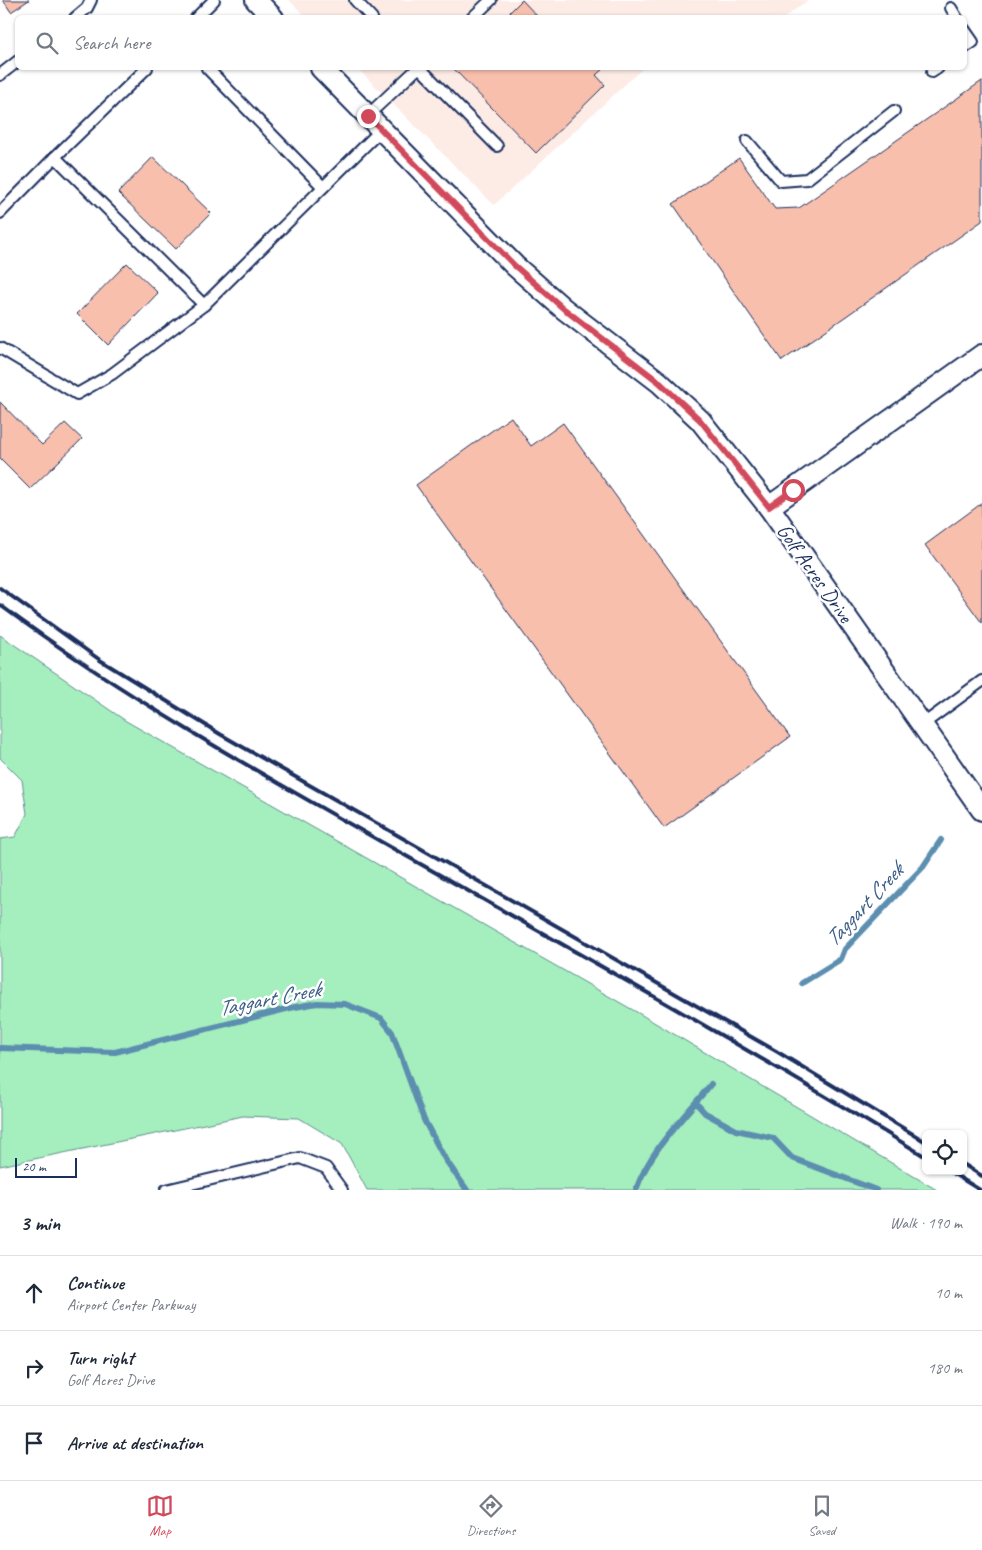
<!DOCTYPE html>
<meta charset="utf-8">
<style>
body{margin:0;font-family:Caveat,sans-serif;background:#f6f6f7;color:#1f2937}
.controls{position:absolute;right:15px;bottom:15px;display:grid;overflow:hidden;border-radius:8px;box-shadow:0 1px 4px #0004}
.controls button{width:45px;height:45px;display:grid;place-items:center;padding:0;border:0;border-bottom:1px solid #e0e1e3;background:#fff;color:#1f2937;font:25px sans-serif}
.scale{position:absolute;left:15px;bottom:12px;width:62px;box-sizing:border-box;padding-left:5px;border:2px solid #1b2f5e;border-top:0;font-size:14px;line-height:18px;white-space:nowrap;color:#1b2f5e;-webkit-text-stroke:4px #fff;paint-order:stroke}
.stop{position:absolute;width:15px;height:15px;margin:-11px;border:4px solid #d1495b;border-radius:50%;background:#fff}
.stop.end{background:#d1495b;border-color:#fff;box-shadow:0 1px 5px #0008}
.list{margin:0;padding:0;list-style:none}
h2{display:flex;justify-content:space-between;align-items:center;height:65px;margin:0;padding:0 20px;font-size:21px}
h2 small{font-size:16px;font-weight:400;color:#747a83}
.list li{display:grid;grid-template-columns:32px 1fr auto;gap:15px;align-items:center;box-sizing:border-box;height:75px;padding:0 20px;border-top:1px solid #e0e1e3}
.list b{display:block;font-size:19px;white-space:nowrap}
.list p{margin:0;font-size:16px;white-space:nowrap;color:#747a83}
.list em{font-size:16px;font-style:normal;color:#747a83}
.icon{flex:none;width:28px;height:28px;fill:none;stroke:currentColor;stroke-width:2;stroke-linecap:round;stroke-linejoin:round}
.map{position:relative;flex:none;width:982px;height:1190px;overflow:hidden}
.search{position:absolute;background:#fff;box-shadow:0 1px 4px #0004;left:15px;right:15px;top:15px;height:55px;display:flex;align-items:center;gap:12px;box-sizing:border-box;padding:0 18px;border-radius:8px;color:#747a83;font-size:19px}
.sheet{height:290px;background:#fff}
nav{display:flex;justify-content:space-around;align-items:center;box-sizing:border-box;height:70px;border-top:1px solid #e0e1e3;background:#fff;font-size:14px;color:#747a83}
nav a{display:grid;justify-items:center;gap:2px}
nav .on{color:#d1495b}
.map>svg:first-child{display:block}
.built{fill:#fdece6}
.green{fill:#a5eebd;stroke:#608e8e}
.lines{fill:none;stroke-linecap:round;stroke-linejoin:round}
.stream{stroke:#5b8eb0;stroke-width:6}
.building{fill:#f8bfad;stroke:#1b2f5e}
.lane-casing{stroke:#1b2f5e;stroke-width:14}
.street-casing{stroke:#1b2f5e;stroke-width:24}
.lane{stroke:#fff;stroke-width:10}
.street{stroke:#fff;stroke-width:20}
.rail{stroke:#1b2f5e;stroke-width:4}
.route{stroke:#d1495b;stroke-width:6}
.labels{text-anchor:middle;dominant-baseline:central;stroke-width:5;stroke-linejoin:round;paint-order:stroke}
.street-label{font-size:21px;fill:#1b2f5e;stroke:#fff}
.water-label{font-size:22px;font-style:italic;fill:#3b5e87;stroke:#fff}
</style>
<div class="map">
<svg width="982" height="1190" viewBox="0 0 982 1190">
<rect width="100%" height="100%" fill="#fff"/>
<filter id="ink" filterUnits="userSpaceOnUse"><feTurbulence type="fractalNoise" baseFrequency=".02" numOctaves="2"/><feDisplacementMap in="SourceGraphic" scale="10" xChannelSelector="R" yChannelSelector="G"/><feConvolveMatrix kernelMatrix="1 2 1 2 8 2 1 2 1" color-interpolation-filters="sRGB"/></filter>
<g filter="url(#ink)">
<g class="built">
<path d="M 289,0 L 808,0 L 784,18 L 307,18 Z"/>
<path d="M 357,68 L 643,68 L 494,205 Z"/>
</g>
<path class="green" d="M 0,635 L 126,721 L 640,1014 L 937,1190 L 367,1190 L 342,1144 L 299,1118 L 243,1116 L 0,1166 L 0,839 L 15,837 L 27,814 L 22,780 L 0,758 Z"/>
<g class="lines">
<g class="stream">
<path d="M 802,983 L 841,959 L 845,949 L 923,867 L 941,840"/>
<path d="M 0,1048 L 115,1052 L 290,1008 L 317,1003 L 345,1004 L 381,1018 L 392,1032 L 424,1120 L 445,1159 L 467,1190"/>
<path d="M 696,1103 L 705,1113 L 736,1130 L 773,1138 L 792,1158 L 876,1190"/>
<path d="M 636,1190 C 650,1149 684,1118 711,1084"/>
</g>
</g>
<g class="building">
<path d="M 3,0 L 29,0 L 11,12 Z"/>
<path d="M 522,0 L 539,18 L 504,18 Z"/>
<path d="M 453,68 L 604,68 L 596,75 L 605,85 L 536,153 Z"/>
<path d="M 982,81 L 982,221 L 782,361 L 673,204 L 739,158 L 775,209 L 799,208 Z"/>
<path d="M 153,157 L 211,213 L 176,249 L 118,193 Z"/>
<path d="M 127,263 L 158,293 L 108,345 L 77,314 Z"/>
<path d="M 0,402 L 42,445 L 65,423 L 82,439 L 30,489 L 0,459 Z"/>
<path d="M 511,417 L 531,446 L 563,423 L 790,737 L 664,828 L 416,485 Z"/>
<path d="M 982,503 L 982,623 L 925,545 Z"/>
</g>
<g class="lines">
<g class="lane-casing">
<g id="lane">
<path d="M 355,0 L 372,18"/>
<path d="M 951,8 L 957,18"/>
<path d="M 75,18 L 87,8 L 91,0"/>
<path d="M 196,18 L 214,0"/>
<path d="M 472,18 L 491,0"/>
<path d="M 964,29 L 973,42 L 964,48"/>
<path d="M 147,68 L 55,157 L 204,305 L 381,130"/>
<path d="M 207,68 L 323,187"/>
<path d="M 420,68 L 497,146"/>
<path d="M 932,72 L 938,68"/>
<path d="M 0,75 L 18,61"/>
<path d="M 367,116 L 418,68"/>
<path d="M 747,141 L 781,181 L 807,179 L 894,111"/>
<path d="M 0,213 L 55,157"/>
<path d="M 0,348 L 77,394 L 112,374 L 204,305"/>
<path d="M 922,725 L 982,681"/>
<path d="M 166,1190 L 300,1158 L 326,1168 L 342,1190"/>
</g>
</g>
<g class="street-casing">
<g id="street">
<path d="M 256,0 L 273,18"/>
<path d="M 321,68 L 515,266 L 564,309 L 659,382 L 700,420 L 769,507 L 982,810"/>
<path d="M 769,507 L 982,355"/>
</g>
</g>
<use href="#lane" class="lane"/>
<use href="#street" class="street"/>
<g class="rail">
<path d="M 0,588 L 100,660 L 220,734 L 776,1051 L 926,1142"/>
<path d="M 0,605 C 134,704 279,784 424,866 C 592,961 761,1056 926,1157"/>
<path d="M 963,1164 L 982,1176"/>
<path d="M 949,1171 L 980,1190"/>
</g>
</g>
</g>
<g class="lines" filter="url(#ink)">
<path class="route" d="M 368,116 L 515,266 L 564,309 L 659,382 L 700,420 L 769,507 L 793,490"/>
</g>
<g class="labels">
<g class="street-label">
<text transform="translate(815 573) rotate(55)">Golf Acres Drive</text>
</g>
<g class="water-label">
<text transform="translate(864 905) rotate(-47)">Taggart Creek</text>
<text transform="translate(269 999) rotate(-11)">Taggart Creek</text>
</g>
</g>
</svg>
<div class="controls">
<button><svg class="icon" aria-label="locate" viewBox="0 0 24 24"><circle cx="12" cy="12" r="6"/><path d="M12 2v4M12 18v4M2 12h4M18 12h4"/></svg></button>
</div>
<div class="scale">20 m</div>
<div class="stop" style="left:793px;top:490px"></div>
<div class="stop end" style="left:368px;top:116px"></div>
<div class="search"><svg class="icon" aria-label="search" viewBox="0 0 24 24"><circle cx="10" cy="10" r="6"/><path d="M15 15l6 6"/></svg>Search here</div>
</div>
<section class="sheet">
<h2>3 min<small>Walk · 190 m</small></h2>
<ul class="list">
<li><svg class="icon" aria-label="ahead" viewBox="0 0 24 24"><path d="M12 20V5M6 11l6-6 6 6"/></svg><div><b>Continue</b><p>Airport Center Parkway</p></div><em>10 m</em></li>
<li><svg class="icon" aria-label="right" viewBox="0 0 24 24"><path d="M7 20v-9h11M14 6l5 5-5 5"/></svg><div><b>Turn right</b><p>Golf Acres Drive</p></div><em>180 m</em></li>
<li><svg class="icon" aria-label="arrive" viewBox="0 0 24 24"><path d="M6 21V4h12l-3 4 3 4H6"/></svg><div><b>Arrive at destination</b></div></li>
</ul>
</section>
<nav>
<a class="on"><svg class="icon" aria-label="map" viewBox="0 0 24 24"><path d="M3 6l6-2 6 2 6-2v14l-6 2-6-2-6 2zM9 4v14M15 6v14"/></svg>Map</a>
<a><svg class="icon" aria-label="directions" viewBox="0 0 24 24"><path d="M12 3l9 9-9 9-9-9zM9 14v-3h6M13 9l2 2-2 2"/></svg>Directions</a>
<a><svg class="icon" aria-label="saved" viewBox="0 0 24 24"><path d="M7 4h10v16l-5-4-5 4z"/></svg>Saved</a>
</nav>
